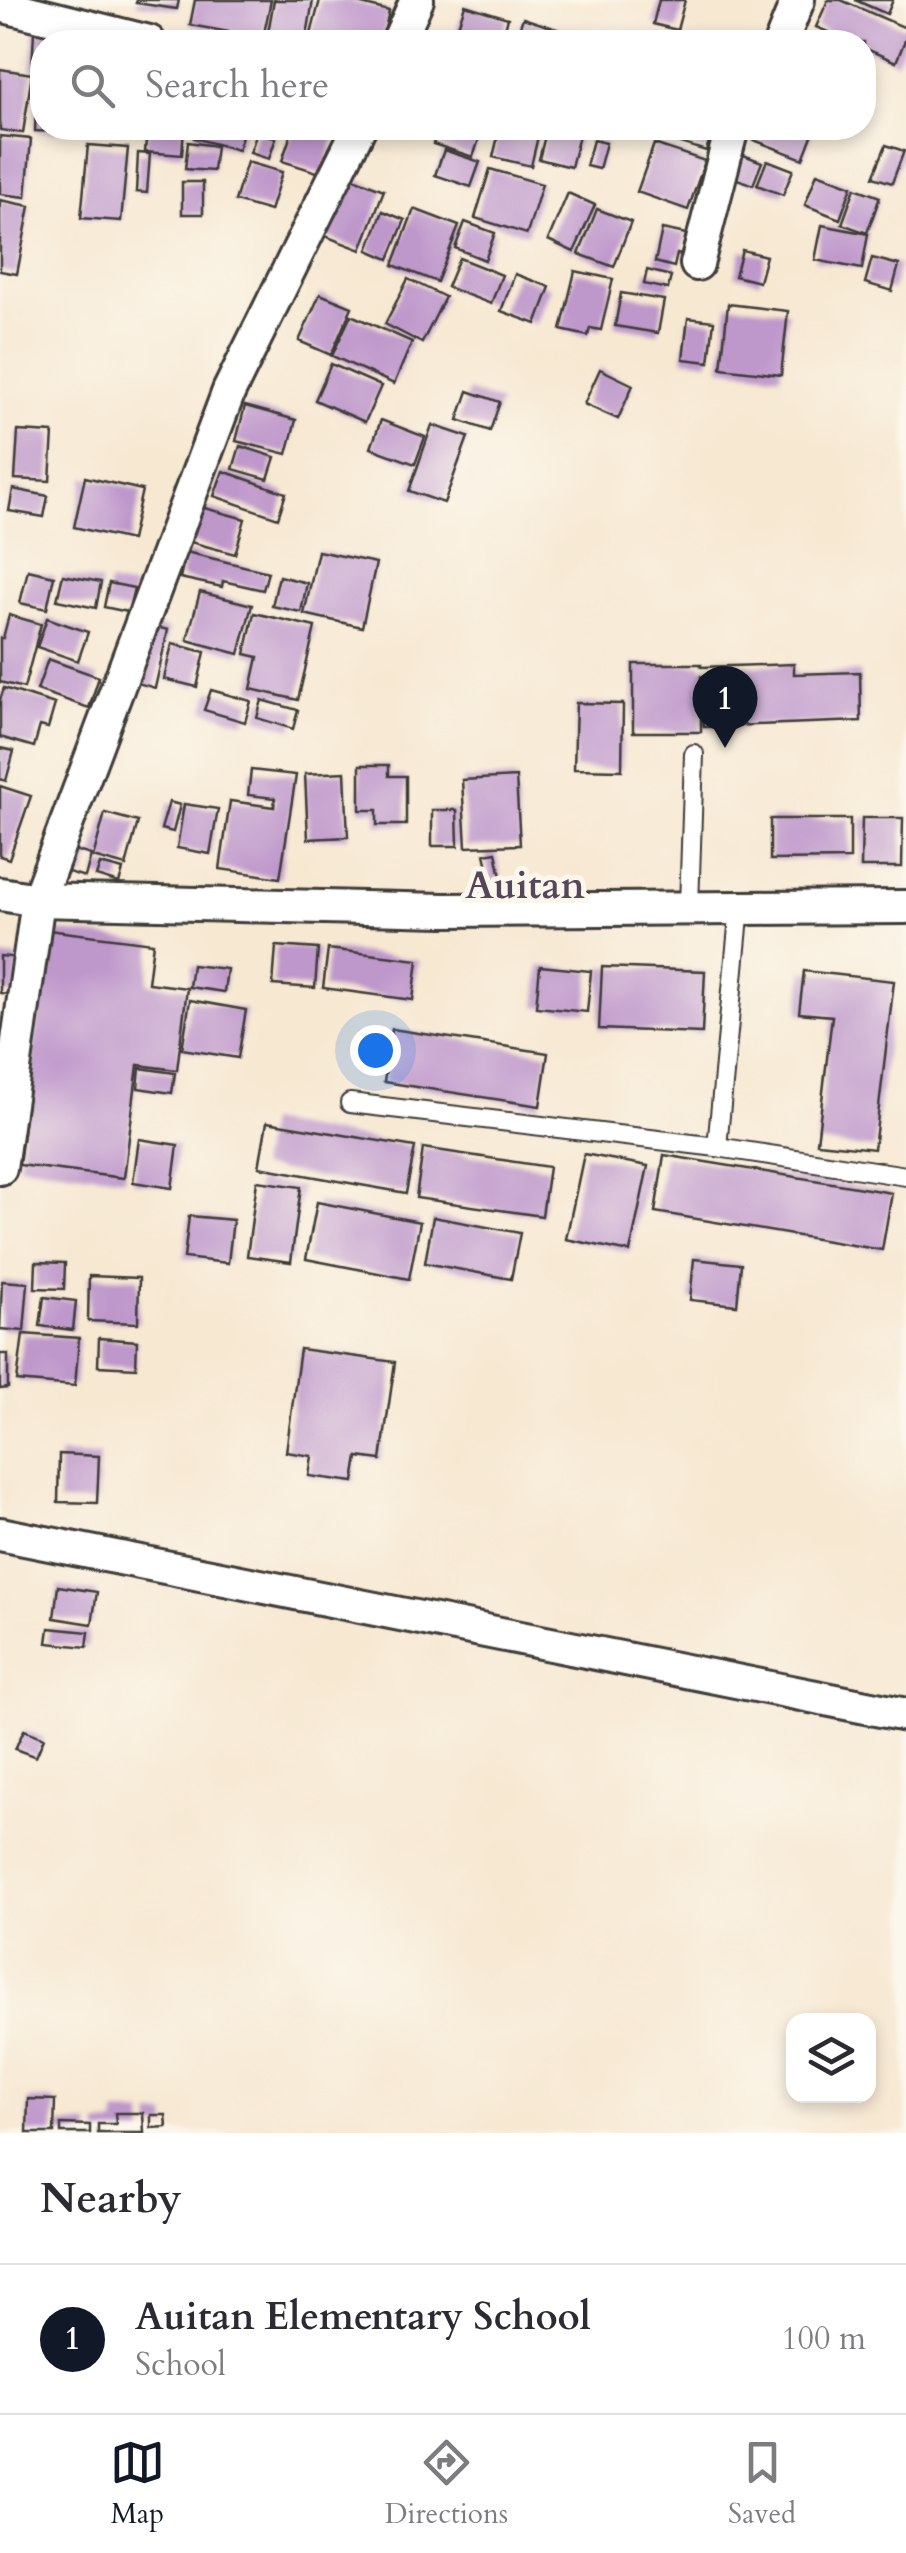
<!DOCTYPE html>
<style>
body{margin:0;font-family:Cardo,serif;background:#f7f7f7;color:#2b2b33}
.controls{position:absolute;right:30px;bottom:30px;display:grid;overflow:hidden;border-radius:20px;box-shadow:0 5px 15px #0003}
.controls button{width:90px;height:90px;display:grid;place-items:center;padding:0;border:0;border-bottom:2px solid #e1e1e2;background:#fff;color:#2b2b33;font:50px sans-serif}
.you{position:absolute;left:375px;top:1050px;width:35px;height:35px;margin:-25px;border:8px solid #fff;border-radius:50%;background:#1a73e8;box-shadow:0 0 0 15px #1a73e833}
.badge{display:grid;place-items:center;width:65px;height:65px;border-radius:50%;background:#111827;color:#fff;font-size:32px;font-weight:700}
.pin{position:absolute;translate:-50% -82px;filter:drop-shadow(0 2px 5px #0008)}
.pin::after{content:'';position:absolute;top:52px;width:35px;height:30px;background:inherit;clip-path:polygon(0 0,100% 0,50% 100%)}
.list{margin:0;padding:0;list-style:none}
h2{display:flex;justify-content:space-between;align-items:center;height:130px;margin:0;padding:0 40px;font-size:42px}
h2 small{font-size:32px;font-weight:400;color:#7c7c81}
.list li{display:grid;grid-template-columns:65px 1fr auto;gap:30px;align-items:center;box-sizing:border-box;height:150px;padding:0 40px;border-top:2px solid #e1e1e2}
.list b{display:block;font-size:38px;white-space:nowrap}
.list p{margin:0;font-size:32px;white-space:nowrap;color:#7c7c81}
.list em{font-size:32px;font-style:normal;color:#7c7c81}
.icon{flex:none;width:55px;height:55px;fill:none;stroke:currentColor;stroke-width:2;stroke-linecap:round;stroke-linejoin:round}
.map{position:relative;flex:none;width:906px;height:2133px;overflow:hidden}
.search{position:absolute;background:#fff;box-shadow:0 5px 15px #0003;left:30px;right:30px;top:30px;height:110px;display:flex;align-items:center;gap:25px;box-sizing:border-box;padding:0 35px;border-radius:40px;color:#7c7c81;font-size:38px}
.sheet{height:280px;background:#fff}
nav{display:flex;justify-content:space-around;align-items:center;box-sizing:border-box;height:140px;border-top:2px solid #e1e1e2;background:#fff;font-size:28px;color:#7c7c81}
nav a{display:grid;justify-items:center;gap:5px}
nav .on{color:#111827}
.map>svg:first-child{display:block}
.building{fill:#be97cb}
.lines{fill:none;stroke-linecap:round;stroke-linejoin:round}
.lane-casing{stroke:#3d3b37;stroke-width:22}
.street-casing{stroke:#3d3b37;stroke-width:38}
.lane{stroke:#fff;stroke-width:18}
.street{stroke:#fff;stroke-width:32}
.labels{text-anchor:middle;dominant-baseline:central;stroke-width:10;stroke-linejoin:round;paint-order:stroke}
.quarter-label{font-size:38px;font-weight:bold;fill:#554759;stroke:#fbf7ec}
</style>
<div class="map">
<svg width="906" height="2133" viewBox="0 0 906 2133">
<rect width="100%" height="100%" fill="#fbf7ec"/>
<filter id="ink" filterUnits="userSpaceOnUse"><feTurbulence type="fractalNoise" baseFrequency=".01" numOctaves="2"/><feDisplacementMap in="SourceGraphic" scale="20" xChannelSelector="R" yChannelSelector="G"/><feConvolveMatrix kernelMatrix="1 2 1 2 8 2 1 2 1" color-interpolation-filters="sRGB"/></filter>
<filter id="wash" filterUnits="userSpaceOnUse"><feTurbulence type="fractalNoise" baseFrequency=".0048" numOctaves="4" result="noise"/><feDisplacementMap in="SourceGraphic" scale="40" xChannelSelector="R" yChannelSelector="G"/><feGaussianBlur stdDeviation="2.25" result="paint"/><feColorMatrix in="noise" values="0 0 0 0 0 0 0 0 0 0 0 0 0 0 0 0 0 1.4 0 .05"/><feComposite in="paint" operator="in"/></filter>
<g filter="url(#wash)">
<rect width="100%" height="100%" fill="#f7e8d2"/>
<g id="blocks">
<g class="building">
<path d="M 137,0 L 179,0 L 177,9 L 136,3 Z"/>
<path d="M 195,0 L 271,0 L 263,38 L 190,25 Z"/>
<path d="M 274,0 L 313,0 L 306,42 L 267,38 Z"/>
<path d="M 320,0 L 346,0 L 389,11 L 382,42 L 345,42 L 311,34 Z"/>
<path d="M 659,0 L 685,0 L 677,30 L 653,24 Z"/>
<path d="M 828,0 L 841,0 L 906,28 L 906,38 L 896,62 L 864,48 L 864,42 L 852,42 L 816,27 Z"/>
<path d="M 855,0 L 893,0 L 887,14 Z"/>
<path d="M 465,5 L 508,18 L 501,42 L 456,32 Z"/>
<path d="M 523,18 L 597,42 L 514,42 Z"/>
<path d="M 34,31 L 61,32 L 61,42 L 42,42 L 42,71 L 32,70 Z"/>
<path d="M 0,69 L 32,74 L 23,133 L 0,130 Z"/>
<path d="M 37,82 L 42,82 L 42,128 L 57,128 L 57,132 L 35,131 Z"/>
<path d="M 147,128 L 184,128 L 182,155 L 145,152 Z"/>
<path d="M 197,128 L 244,128 L 238,150 L 194,138 Z"/>
<path d="M 293,128 L 338,128 L 323,174 L 282,161 Z"/>
<path d="M 439,128 L 483,128 L 473,157 L 433,144 Z"/>
<path d="M 500,128 L 539,132 L 531,166 L 493,157 Z"/>
<path d="M 547,128 L 581,128 L 571,167 L 539,159 Z"/>
<path d="M 632,128 L 713,128 L 706,151 Z"/>
<path d="M 744,128 L 815,128 L 803,159 L 741,135 Z"/>
<path d="M 257,132 L 276,138 L 269,159 L 250,153 Z"/>
<path d="M 0,136 L 31,139 L 26,197 L 0,194 Z"/>
<path d="M 593,140 L 606,143 L 599,169 L 586,166 Z"/>
<path d="M 188,142 L 216,146 L 213,171 L 185,169 Z"/>
<path d="M 654,144 L 705,161 L 688,210 L 637,192 Z"/>
<path d="M 88,145 L 128,148 L 121,221 L 81,218 Z"/>
<path d="M 886,145 L 904,151 L 892,183 L 873,177 Z"/>
<path d="M 444,150 L 480,162 L 471,187 L 435,175 Z"/>
<path d="M 733,151 L 762,162 L 753,185 L 724,174 Z"/>
<path d="M 138,153 L 150,154 L 147,193 L 136,192 Z"/>
<path d="M 767,160 L 793,170 L 783,195 L 757,185 Z"/>
<path d="M 247,162 L 282,172 L 270,211 L 235,201 Z"/>
<path d="M 490,169 L 542,184 L 527,234 L 475,218 Z"/>
<path d="M 817,173 L 852,186 L 840,219 L 805,205 Z"/>
<path d="M 348,176 L 384,190 L 361,250 L 325,236 Z"/>
<rect x="182" y="182" width="21" height="32"/>
<path d="M 855,188 L 880,197 L 867,233 L 842,224 Z"/>
<path d="M 568,193 L 595,205 L 574,252 L 548,240 Z"/>
<path d="M 0,200 L 30,206 L 17,274 L 0,271 Z"/>
<path d="M 414,209 L 459,226 L 437,282 L 393,265 Z"/>
<path d="M 597,209 L 631,222 L 614,267 L 579,254 Z"/>
<path d="M 383,211 L 405,220 L 389,259 L 368,250 Z"/>
<path d="M 465,222 L 495,233 L 485,260 L 455,248 Z"/>
<path d="M 822,225 L 868,234 L 862,269 L 815,260 Z"/>
<path d="M 662,229 L 686,234 L 681,255 L 677,254 L 674,267 L 655,262 Z"/>
<path d="M 742,250 L 766,256 L 759,282 L 735,276 Z"/>
<path d="M 459,258 L 502,275 L 491,304 L 447,287 Z"/>
<path d="M 872,258 L 899,265 L 892,291 L 865,283 Z"/>
<path d="M 647,270 L 671,276 L 668,289 L 644,284 Z"/>
<path d="M 575,271 L 613,279 L 601,330 L 590,328 L 588,336 L 561,330 Z"/>
<path d="M 515,274 L 550,287 L 536,324 L 501,311 Z"/>
<path d="M 408,279 L 445,297 L 422,343 L 385,324 Z"/>
<path d="M 621,293 L 664,300 L 658,333 L 615,326 Z"/>
<path d="M 320,294 L 352,307 L 331,355 L 299,341 Z"/>
<path d="M 728,304 L 788,311 L 781,375 L 721,368 Z"/>
<path d="M 351,315 L 412,342 L 394,384 L 332,356 Z"/>
<path d="M 688,318 L 714,321 L 709,362 L 683,359 Z"/>
<path d="M 331,364 L 381,386 L 365,422 L 315,400 Z"/>
<path d="M 600,369 L 633,385 L 618,419 L 584,404 Z"/>
<path d="M 468,391 L 500,402 L 490,431 L 458,420 Z"/>
<path d="M 245,406 L 296,420 L 287,454 L 236,441 Z"/>
<path d="M 381,420 L 425,437 L 415,464 L 371,448 Z"/>
<path d="M 432,425 L 468,437 L 444,503 L 409,491 Z"/>
<path d="M 18,431 L 53,433 L 50,481 L 15,479 Z"/>
<path d="M 240,446 L 275,457 L 268,479 L 233,469 Z"/>
<path d="M 223,471 L 286,493 L 278,518 L 214,496 Z"/>
<path d="M 85,477 L 142,490 L 131,540 L 74,527 Z"/>
<path d="M 13,489 L 48,496 L 44,517 L 9,511 Z"/>
<path d="M 197,506 L 245,519 L 235,554 L 187,541 Z"/>
<path d="M 318,551 L 376,563 L 362,627 L 304,614 Z"/>
<path d="M 186,552 L 268,572 L 263,590 L 223,581 L 222,587 L 180,578 Z"/>
<path d="M 28,570 L 54,576 L 47,609 L 20,603 Z"/>
<path d="M 63,575 L 101,582 L 96,608 L 57,600 Z"/>
<path d="M 279,576 L 307,583 L 301,612 L 272,606 Z"/>
<path d="M 109,583 L 134,588 L 128,612 L 104,607 Z"/>
<path d="M 200,592 L 252,605 L 239,654 L 187,640 Z"/>
<path d="M 254,613 L 315,627 L 298,700 L 251,689 L 258,657 L 245,654 Z"/>
<path d="M 9,615 L 41,624 L 24,688 L 0,682 L 0,638 L 3,638 Z"/>
<path d="M 47,618 L 88,632 L 78,661 L 37,647 Z"/>
<path d="M 148,625 L 168,630 L 155,688 L 134,682 Z"/>
<path d="M 172,644 L 205,652 L 197,687 L 164,679 Z"/>
<path d="M 48,659 L 99,677 L 89,708 L 37,690 Z"/>
<path d="M 633,664 L 701,664 L 701,667 L 794,664 L 794,674 L 860,672 L 861,721 L 704,727 L 701,675 L 701,732 L 633,732 Z"/>
<path d="M 4,688 L 55,704 L 48,728 L 40,726 L 34,747 L 0,737 L 0,700 Z"/>
<path d="M 211,690 L 251,701 L 245,722 L 204,710 Z"/>
<path d="M 262,700 L 298,710 L 293,729 L 257,718 Z"/>
<path d="M 576,703 L 623,704 L 622,770 L 574,769 Z"/>
<path d="M 0,748 L 14,751 L 6,781 L 0,779 Z"/>
<path d="M 360,765 L 389,765 L 389,776 L 406,776 L 406,825 L 377,825 L 377,810 L 360,810 Z"/>
<path d="M 251,770 L 296,775 L 280,878 L 220,869 L 230,801 L 274,807 L 275,798 L 248,795 Z"/>
<path d="M 345,772 L 348,837 L 308,839 L 305,774 Z"/>
<path d="M 516,777 L 520,845 L 466,847 L 462,780 Z"/>
<path d="M 0,786 L 31,796 L 9,859 L 0,856 Z"/>
<path d="M 169,802 L 180,805 L 173,832 L 161,829 Z"/>
<path d="M 184,804 L 218,809 L 210,854 L 177,848 Z"/>
<path d="M 432,810 L 457,810 L 458,846 L 432,846 Z"/>
<path d="M 105,813 L 138,822 L 126,866 L 93,857 Z"/>
<path d="M 862,818 L 903,818 L 902,867 L 861,867 Z"/>
<path d="M 770,819 L 850,819 L 850,859 L 770,860 Z"/>
<path d="M 74,850 L 91,855 L 85,877 L 68,872 Z"/>
<path d="M 496,852 L 501,877 L 491,880 L 485,854 Z"/>
<path d="M 100,864 L 123,870 L 119,883 L 96,876 Z"/>
<path d="M 48,930 L 153,943 L 148,983 L 187,988 L 177,1070 L 138,1065 L 124,1178 L 19,1165 Z"/>
<path d="M 276,946 L 318,949 L 315,988 L 273,985 Z"/>
<path d="M 328,949 L 418,960 L 413,1000 L 323,988 Z"/>
<path d="M 0,956 L 19,958 L 15,995 L 0,993 Z"/>
<path d="M 192,965 L 227,969 L 224,992 L 189,987 Z"/>
<path d="M 540,966 L 591,971 L 587,1012 L 536,1007 Z"/>
<path d="M 602,967 L 705,971 L 702,1033 L 599,1029 Z"/>
<path d="M 804,971 L 894,981 L 874,1149 L 817,1143 L 832,1016 L 799,1013 Z"/>
<path d="M 190,1000 L 246,1010 L 238,1058 L 182,1049 Z"/>
<path d="M 392,1029 L 548,1053 L 540,1106 L 384,1082 Z"/>
<path d="M 140,1068 L 175,1073 L 172,1093 L 138,1088 Z"/>
<path d="M 267,1122 L 415,1147 L 406,1193 L 259,1167 Z"/>
<path d="M 139,1139 L 178,1145 L 172,1188 L 133,1182 Z"/>
<path d="M 423,1148 L 549,1167 L 542,1216 L 416,1198 Z"/>
<path d="M 584,1154 L 648,1166 L 630,1252 L 566,1239 Z"/>
<path d="M 664,1155 L 892,1193 L 882,1250 L 655,1212 Z"/>
<path d="M 257,1181 L 301,1187 L 291,1262 L 247,1256 Z"/>
<path d="M 317,1202 L 420,1222 L 409,1279 L 306,1259 Z"/>
<path d="M 189,1216 L 233,1220 L 228,1263 L 184,1258 Z"/>
<path d="M 433,1217 L 520,1233 L 511,1279 L 425,1263 Z"/>
<path d="M 694,1259 L 741,1264 L 737,1305 L 690,1300 Z"/>
<path d="M 36,1262 L 65,1263 L 64,1289 L 35,1288 Z"/>
<path d="M 89,1276 L 139,1278 L 138,1323 L 88,1321 Z"/>
<path d="M 2,1281 L 28,1283 L 24,1331 L 0,1329 Z"/>
<path d="M 44,1297 L 76,1301 L 73,1330 L 40,1326 Z"/>
<path d="M 23,1334 L 79,1338 L 75,1386 L 17,1381 Z"/>
<path d="M 99,1338 L 137,1341 L 136,1368 L 98,1366 Z"/>
<path d="M 300,1349 L 395,1362 L 381,1460 L 358,1457 L 354,1482 L 309,1476 L 312,1456 L 286,1452 Z"/>
<path d="M 0,1354 L 8,1354 L 8,1388 L 0,1389 Z"/>
<path d="M 59,1454 L 99,1456 L 97,1503 L 58,1502 Z"/>
<path d="M 58,1586 L 97,1592 L 92,1624 L 54,1618 Z"/>
<path d="M 49,1628 L 89,1632 L 87,1647 L 47,1643 Z"/>
<path d="M 24,1730 L 44,1738 L 36,1757 L 15,1749 Z"/>
<path d="M 28,2099 L 55,2100 L 54,2133 L 27,2133 Z"/>
<path d="M 115,2113 L 143,2113 L 144,2133 L 98,2133 L 98,2124 L 116,2124 Z"/>
<path d="M 151,2115 L 166,2115 L 167,2127 L 151,2128 Z"/>
<path d="M 61,2124 L 90,2125 L 90,2133 L 61,2133 Z"/>
</g>
</g>
</g>
<g filter="url(#ink)">
<use href="#blocks" fill-opacity="0" stroke="#3d3b37" stroke-width="2.5"/>
<g class="lines">
<g class="lane-casing">
<g id="lane">
<path d="M 689,907 L 694,754"/>
<path d="M 350,1103 L 717,1147 L 740,906"/>
<path d="M 717,1147 L 906,1176"/>
</g>
</g>
<g class="street-casing">
<g id="street">
<path d="M 0,5 L 149,42"/>
<path d="M 398,42 L 417,0"/>
<path d="M 781,42 L 798,0"/>
<path d="M 697,264 L 732,128"/>
<path d="M 0,894 L 38,900 L 444,910 L 906,907"/>
<path d="M 0,1168 L 38,900 L 229,391 L 359,128"/>
<path d="M 0,1534 L 906,1715"/>
</g>
</g>
<use href="#lane" class="lane"/>
<use href="#street" class="street"/>
</g>
</g>
<g class="labels">
<g class="quarter-label">
<text x="525" y="886">Auitan</text>
</g>
</g>
</svg>
<div class="controls">
<button><svg class="icon" aria-label="layers" viewBox="0 0 24 24"><path d="M12 4l9 5-9 5-9-5zM3 14l9 5 9-5"/></svg></button>
</div>
<div class="you"></div>
<div class="pin badge" style="left:725px;top:748px">1</div>
<div class="search"><svg class="icon" aria-label="search" viewBox="0 0 24 24"><circle cx="10" cy="10" r="6"/><path d="M15 15l6 6"/></svg>Search here</div>
</div>
<section class="sheet">
<h2>Nearby<small></small></h2>
<ul class="list">
<li><span class="badge">1</span><div><b>Auitan Elementary School</b><p>School</p></div><em>100 m</em></li>
</ul>
</section>
<nav>
<a class="on"><svg class="icon" aria-label="map" viewBox="0 0 24 24"><path d="M3 6l6-2 6 2 6-2v14l-6 2-6-2-6 2zM9 4v14M15 6v14"/></svg>Map</a>
<a><svg class="icon" aria-label="directions" viewBox="0 0 24 24"><path d="M12 3l9 9-9 9-9-9zM9 14v-3h6M13 9l2 2-2 2"/></svg>Directions</a>
<a><svg class="icon" aria-label="saved" viewBox="0 0 24 24"><path d="M7 4h10v16l-5-4-5 4z"/></svg>Saved</a>
</nav>
